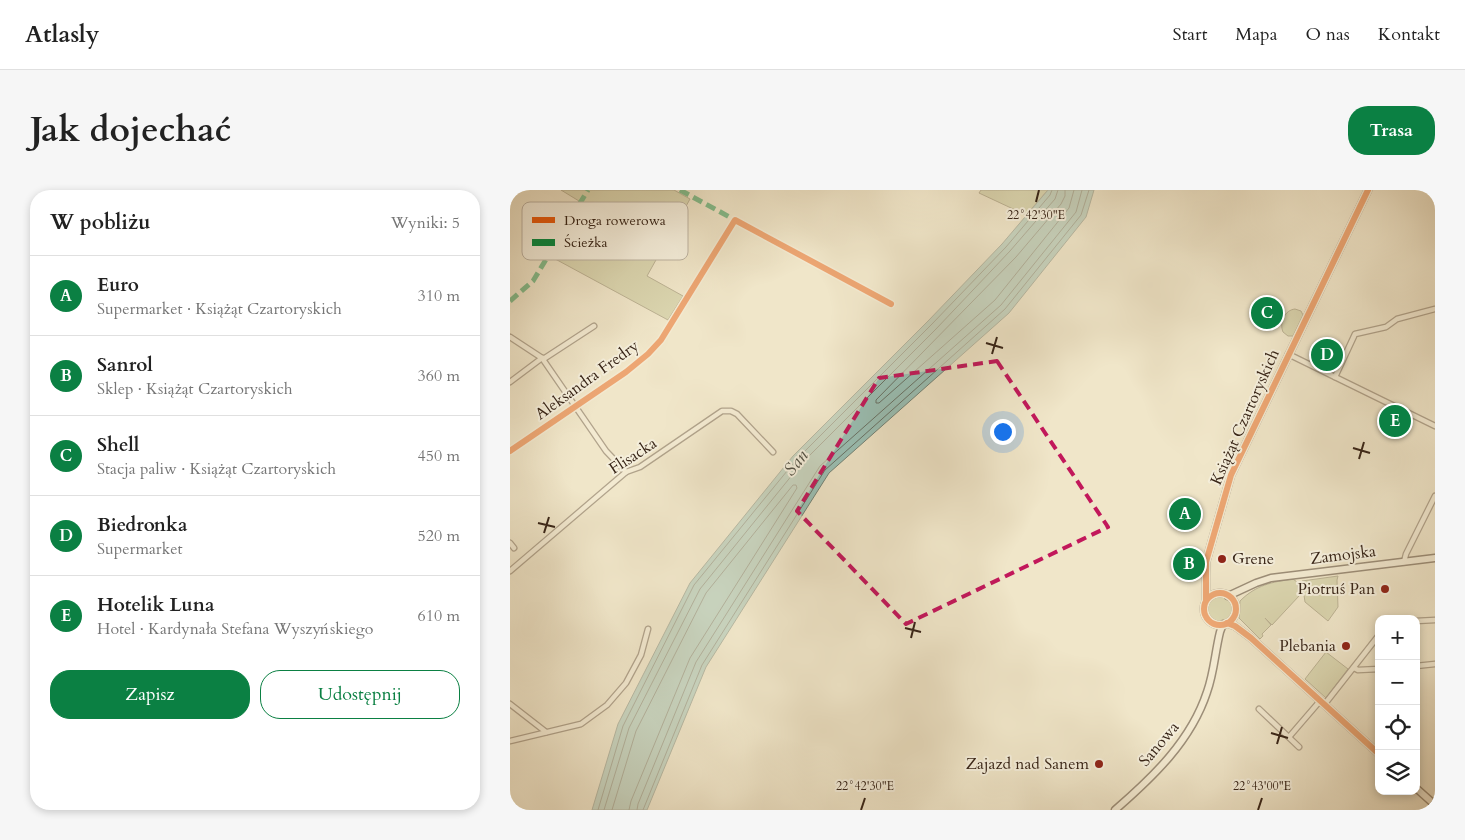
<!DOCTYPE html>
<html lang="pl">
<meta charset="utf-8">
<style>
body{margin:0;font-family:Cardo,serif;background:#f6f6f6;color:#222}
.controls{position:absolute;right:15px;bottom:15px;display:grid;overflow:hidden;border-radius:10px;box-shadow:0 2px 8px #0003}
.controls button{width:45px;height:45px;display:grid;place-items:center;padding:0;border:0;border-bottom:1px solid #e0e0e0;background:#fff;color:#222;font:25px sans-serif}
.you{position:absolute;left:492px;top:241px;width:18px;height:18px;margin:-12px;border:4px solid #fff;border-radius:50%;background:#1a73e8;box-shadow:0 0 0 8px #1a73e833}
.badge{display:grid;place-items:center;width:32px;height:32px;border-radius:50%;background:#0b8043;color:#fff;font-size:16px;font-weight:700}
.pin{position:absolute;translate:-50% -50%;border:2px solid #fff;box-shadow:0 1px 5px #0006}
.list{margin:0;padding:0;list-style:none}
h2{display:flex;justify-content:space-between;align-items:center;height:65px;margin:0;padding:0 20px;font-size:21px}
h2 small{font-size:16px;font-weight:400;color:#767676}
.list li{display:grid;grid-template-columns:32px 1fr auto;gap:15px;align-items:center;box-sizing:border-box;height:80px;padding:0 20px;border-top:1px solid #e0e0e0}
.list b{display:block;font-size:19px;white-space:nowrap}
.list p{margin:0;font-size:16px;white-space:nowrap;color:#767676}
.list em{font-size:16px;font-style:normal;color:#767676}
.actions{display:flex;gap:10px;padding:15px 20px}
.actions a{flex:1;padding:11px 0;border:1px solid #0b8043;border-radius:20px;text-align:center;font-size:18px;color:#0b8043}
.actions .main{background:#0b8043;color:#fff}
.icon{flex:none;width:28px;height:28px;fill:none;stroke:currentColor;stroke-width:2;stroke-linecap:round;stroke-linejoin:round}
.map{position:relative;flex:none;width:925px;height:620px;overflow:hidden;border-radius:20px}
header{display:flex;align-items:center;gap:30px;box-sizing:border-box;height:70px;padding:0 25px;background:#fff;border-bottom:1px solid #e0e0e0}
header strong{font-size:24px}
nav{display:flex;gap:28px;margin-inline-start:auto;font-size:18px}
.intro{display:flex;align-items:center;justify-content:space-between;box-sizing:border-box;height:120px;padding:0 30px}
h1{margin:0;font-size:35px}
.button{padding:12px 22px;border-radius:20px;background:#0b8043;color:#fff;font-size:18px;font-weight:700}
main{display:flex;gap:30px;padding:0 30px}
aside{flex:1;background:#fff;border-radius:20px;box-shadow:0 2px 8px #0003}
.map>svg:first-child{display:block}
.green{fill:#c0c392;stroke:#7c7454}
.water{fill:#9ac0b5;stroke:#728276}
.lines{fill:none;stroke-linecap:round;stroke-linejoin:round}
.shore{stroke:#687266;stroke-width:1}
.street-casing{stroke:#655444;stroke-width:7}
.secondary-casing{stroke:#372417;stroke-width:9}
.street{stroke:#f5efdc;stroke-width:4.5}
.secondary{stroke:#f5efdc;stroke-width:6}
.quiet{stroke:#00873e;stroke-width:5;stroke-dasharray:10 5;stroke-linecap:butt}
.cycleway-casing{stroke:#f5efdc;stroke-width:9}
.cycleway{stroke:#e8590c;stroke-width:6}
.marked{fill:none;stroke:#c2185b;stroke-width:4;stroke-dasharray:10 6;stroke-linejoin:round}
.ticks{fill:none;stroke:#372417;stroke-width:2}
.poi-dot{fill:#8f2418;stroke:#f5efdc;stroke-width:2}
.labels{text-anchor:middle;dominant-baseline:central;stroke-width:4;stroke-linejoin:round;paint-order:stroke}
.street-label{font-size:16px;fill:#372417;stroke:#f5efdc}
.poi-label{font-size:16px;fill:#372417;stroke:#f5efdc;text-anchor:end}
.water-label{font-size:18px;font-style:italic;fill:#555346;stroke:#f5efdc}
.key{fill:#f5efdc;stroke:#bcb2a1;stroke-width:1}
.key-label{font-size:14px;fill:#372417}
.ticks-label{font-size:12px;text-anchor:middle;fill:#372417;stroke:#f5efdc;stroke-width:4;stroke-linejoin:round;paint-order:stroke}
</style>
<header>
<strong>Atlasly</strong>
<nav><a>Start</a><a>Mapa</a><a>O nas</a><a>Kontakt</a></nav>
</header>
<div class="intro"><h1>Jak dojechać</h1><a class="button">Trasa</a></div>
<main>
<aside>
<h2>W pobliżu<small>Wyniki: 5</small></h2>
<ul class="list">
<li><span class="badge">A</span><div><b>Euro</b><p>Supermarket · Książąt Czartoryskich</p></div><em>310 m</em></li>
<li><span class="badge">B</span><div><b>Sanrol</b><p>Sklep · Książąt Czartoryskich</p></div><em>360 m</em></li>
<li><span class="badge">C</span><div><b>Shell</b><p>Stacja paliw · Książąt Czartoryskich</p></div><em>450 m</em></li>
<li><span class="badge">D</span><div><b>Biedronka</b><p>Supermarket</p></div><em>520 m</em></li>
<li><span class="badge">E</span><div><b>Hotelik Luna</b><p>Hotel · Kardynała Stefana Wyszyńskiego</p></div><em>610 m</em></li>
</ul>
<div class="actions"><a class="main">Zapisz</a><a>Udostępnij</a></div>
</aside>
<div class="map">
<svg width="925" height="620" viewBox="0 0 925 620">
<rect width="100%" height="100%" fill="#f0e6c9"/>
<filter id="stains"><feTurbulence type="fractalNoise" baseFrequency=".004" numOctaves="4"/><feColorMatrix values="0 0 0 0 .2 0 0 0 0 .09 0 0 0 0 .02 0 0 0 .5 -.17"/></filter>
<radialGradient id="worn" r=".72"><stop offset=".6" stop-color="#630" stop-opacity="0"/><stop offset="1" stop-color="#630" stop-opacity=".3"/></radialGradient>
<g class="green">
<path d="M 51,0 L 164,0 L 180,9 L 137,86 L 173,106 L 158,130 L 36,64 L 69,11 Z"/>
<path d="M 471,0 L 538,0 L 516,25 L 469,3 Z"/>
<path d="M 785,119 L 791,121 L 793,125 L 783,146 L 778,146 L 773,142 C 769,132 775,120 785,119 Z"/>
<path d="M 828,386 L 827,390 L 828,417 L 818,431 L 795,412 L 792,391 Z"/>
<path d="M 783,389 L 787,392 L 789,406 L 762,435 L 755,428 L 761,435 L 752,444 L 753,446 L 750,449 L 729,428 L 730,411 C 746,395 762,392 783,389 Z"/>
<circle cx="710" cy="419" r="13"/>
<path d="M 816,462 L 838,479 L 816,508 L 795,489 Z"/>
</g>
<path class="water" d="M 538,0 L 584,0 L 576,27 L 499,123 L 319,283 L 196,477 L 137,620 L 82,620 L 108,534 L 180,393 L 283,266 L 418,131 L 492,54 Z"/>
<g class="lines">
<g class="shore">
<path d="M 555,0 L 555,6 L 551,14 L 506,67 L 366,210 L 366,213 L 369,213 L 485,110 L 559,18 L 564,0"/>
<path d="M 88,620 L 113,536 L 184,395 L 286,270 L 422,134 L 496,57 L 540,5 L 542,0"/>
<path d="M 94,620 L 119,538 L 190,399 L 291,274 L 426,139 L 500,61 L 545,9 L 548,0"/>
<path d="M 102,620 L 126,541 L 196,403 L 283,295 L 286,295 L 287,298 L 180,468 L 121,611 L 119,620"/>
<path d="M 127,620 L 128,614 L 186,472 L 310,276 L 491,115 L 566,22 L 572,0"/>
<path d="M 133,620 L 192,475 L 315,280 L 495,119 L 571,25 L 579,0"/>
</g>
<g class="street-casing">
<g id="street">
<path d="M 0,147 L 32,168 L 96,261 L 116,282"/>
<path d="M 778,164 L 925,236"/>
<path d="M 825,187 L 845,144 L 876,137 L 887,129 L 925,119"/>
<path d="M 0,192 L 32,168 L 35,168 L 84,136"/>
<path d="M 0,261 L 116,182 L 138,164 L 151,150 L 225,30 L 381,114"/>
<path d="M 0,353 L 4,358"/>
<path d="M 894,372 L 896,364 L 925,306"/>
<path d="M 0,381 L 116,282 L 130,277 L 212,221 L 221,221 L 227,224 L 263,262"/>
<path d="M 906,431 L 925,430"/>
<path d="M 906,476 L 925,474"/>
<path d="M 844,478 L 848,480 L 869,479"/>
<path d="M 0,514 L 36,542"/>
<path d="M 814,515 L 869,445"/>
<path d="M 749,519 L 789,557"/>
<path d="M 779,547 L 810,511"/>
<path d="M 0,551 L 71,534 L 97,515 L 116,493 L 131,465 L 138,439"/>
</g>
</g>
<g class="secondary-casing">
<g id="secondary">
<circle cx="710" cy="419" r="16"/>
<path d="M 718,406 L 746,393 L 761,388 L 925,368"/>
<path d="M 696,410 L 696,372 L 721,285 L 858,0"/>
<path d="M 717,433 L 725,436 L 741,448 L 869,564"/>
<path d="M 906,598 L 925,615"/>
<path d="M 605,620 C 643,587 681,551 697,502 C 704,483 705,462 710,442 L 713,434"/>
</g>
</g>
<use href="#street" class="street"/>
<use href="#secondary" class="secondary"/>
<g class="quiet">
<path d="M 170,0 L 225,30"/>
<path d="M 0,111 L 23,91 L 78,0"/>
</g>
<g class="cycleway-casing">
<g id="cycleway">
<path d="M 0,261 L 116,182 L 138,164 L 151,150 L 225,30 L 381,114"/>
<circle cx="710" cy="419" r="16"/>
<path d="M 696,410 L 696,372 L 721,285 L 858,0"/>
<path d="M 717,433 L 725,436 L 741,448 L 869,564"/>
</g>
</g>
<use href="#cycleway" class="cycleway"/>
</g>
<path d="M0 0H925V620H0ZM 487,171 L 598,337 L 396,434 L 287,321 L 369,188 Z" fill="#f0e6c9" fill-opacity=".55" fill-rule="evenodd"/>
<path class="marked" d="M 487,171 L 598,337 L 396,434 L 287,321 L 369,188 Z"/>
<path class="ticks" d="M 526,12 L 529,0M 476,153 L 493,158M 482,164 L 487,147M 843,258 L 860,263M 849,269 L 854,252M 28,333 L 45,337M 34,343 L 39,327M 395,438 L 411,442M 401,448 L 405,432M 761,543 L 778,548M 767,554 L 772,537M 351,620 L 355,608M 748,620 L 752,608"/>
<g class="poi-dot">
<circle cx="712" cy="369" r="5"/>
<circle cx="875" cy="399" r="5"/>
<circle cx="836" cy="456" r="5"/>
<circle cx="589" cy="574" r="5"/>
</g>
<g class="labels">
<g class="street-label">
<text transform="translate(77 190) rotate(-36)">Aleksandra Fredry</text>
<text transform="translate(735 227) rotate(-66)">Książąt Czartoryskich</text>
<text transform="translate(123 266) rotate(-33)">Flisacka</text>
<text transform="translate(833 365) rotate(-7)">Zamojska</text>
<text transform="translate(649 554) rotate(-50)">Sanowa</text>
</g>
<g class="poi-label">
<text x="722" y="369" text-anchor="start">Grene</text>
<text x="865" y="399">Piotruś Pan</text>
<text x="826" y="456">Plebania</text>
<text x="579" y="574">Zajazd nad Sanem</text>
</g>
<g class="water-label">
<text transform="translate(286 273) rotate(-52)">San</text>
</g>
</g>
<rect x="12" y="12" width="166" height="58" rx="8" class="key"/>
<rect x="22" y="27" width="23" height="6" fill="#e8590c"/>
<rect x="22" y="49" width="23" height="7" fill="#00873e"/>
<g class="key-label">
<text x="54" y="35">Droga rowerowa</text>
<text x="54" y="57">Ścieżka</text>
</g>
<g class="ticks-label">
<text x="526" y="29">22°42'30"E</text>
<text x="355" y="600">22°42'30"E</text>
<text x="752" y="600">22°43'00"E</text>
</g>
<rect width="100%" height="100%" filter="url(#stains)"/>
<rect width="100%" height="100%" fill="url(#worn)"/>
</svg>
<div class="controls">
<button>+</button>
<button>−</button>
<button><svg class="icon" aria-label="locate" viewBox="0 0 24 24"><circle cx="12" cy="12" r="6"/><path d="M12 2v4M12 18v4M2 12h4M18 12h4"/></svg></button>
<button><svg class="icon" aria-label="layers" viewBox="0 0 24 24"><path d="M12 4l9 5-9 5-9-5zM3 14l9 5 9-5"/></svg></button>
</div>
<div class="you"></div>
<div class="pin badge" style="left:675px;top:324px">A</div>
<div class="pin badge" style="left:679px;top:374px">B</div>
<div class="pin badge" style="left:757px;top:123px">C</div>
<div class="pin badge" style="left:817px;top:165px">D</div>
<div class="pin badge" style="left:885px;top:231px">E</div>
</div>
</main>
